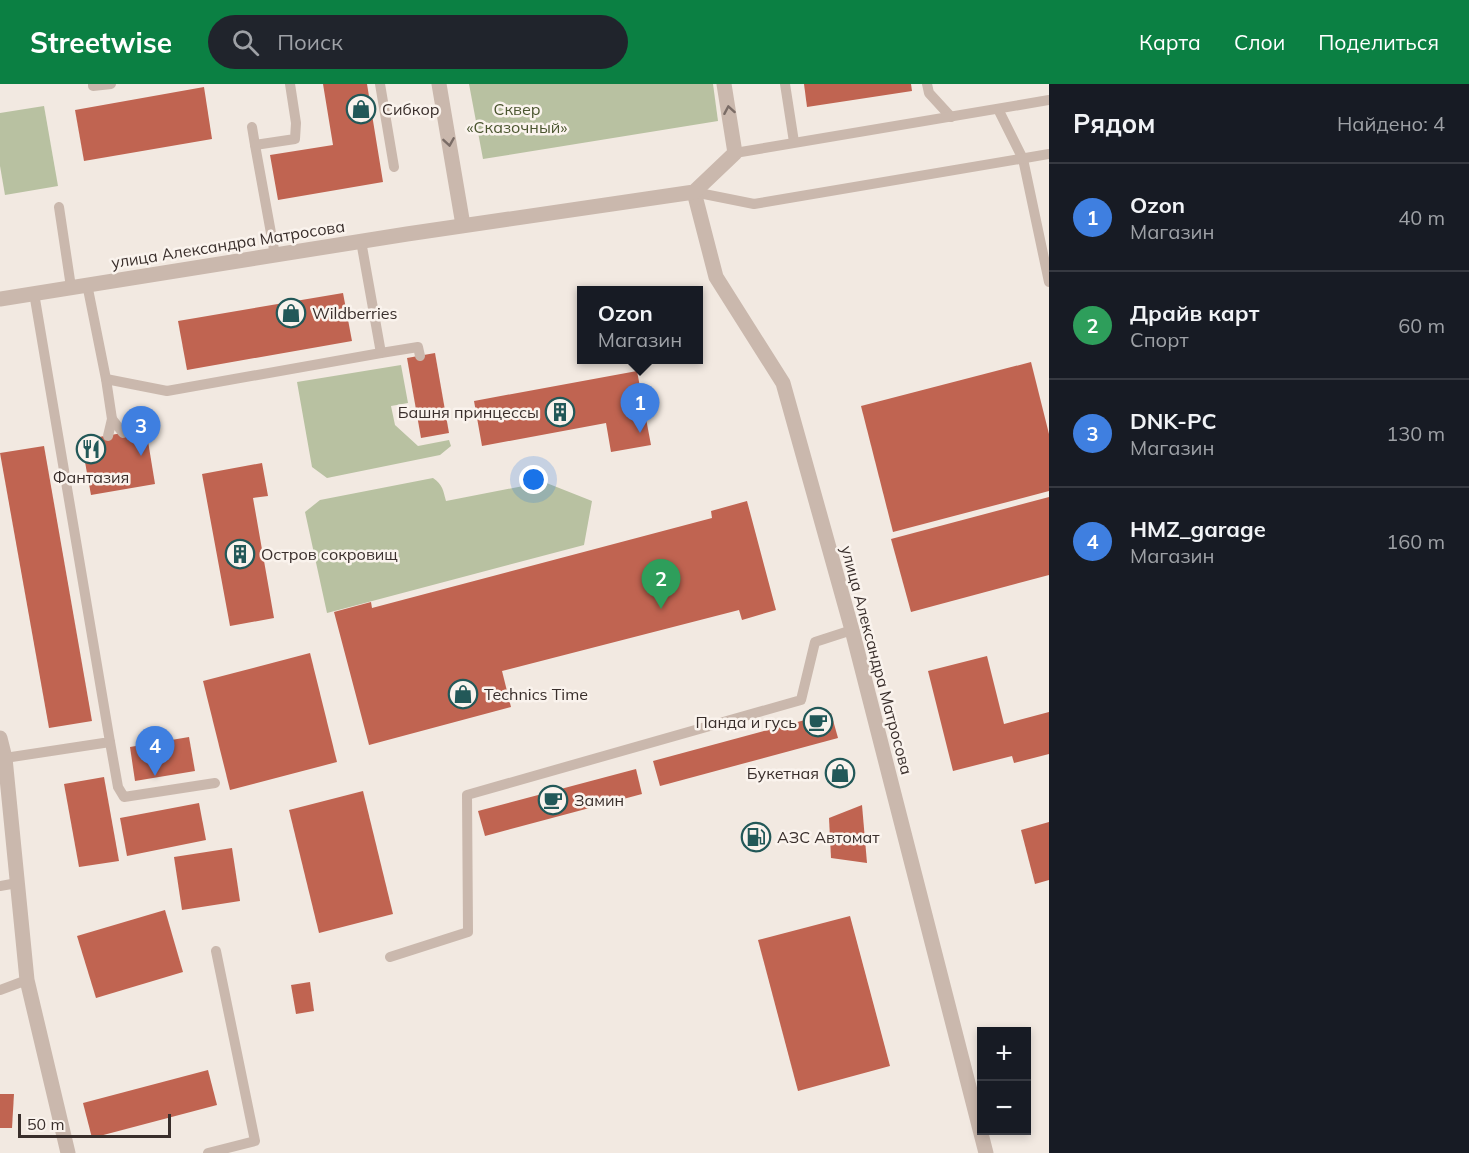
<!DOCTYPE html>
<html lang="ru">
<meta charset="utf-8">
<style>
body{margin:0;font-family:Mulish,sans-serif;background:#20242c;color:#f1f3f6}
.controls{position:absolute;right:18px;bottom:18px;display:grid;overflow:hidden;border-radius:0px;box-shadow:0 3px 9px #0003}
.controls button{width:54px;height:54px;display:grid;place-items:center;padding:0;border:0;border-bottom:2px solid #363941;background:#171b24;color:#f1f3f6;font:30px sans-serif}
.scale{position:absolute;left:18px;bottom:15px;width:153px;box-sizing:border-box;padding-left:6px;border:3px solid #392e2b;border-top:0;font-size:16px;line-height:21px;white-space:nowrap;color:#392e2b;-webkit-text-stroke:4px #faf3ed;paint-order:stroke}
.you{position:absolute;left:534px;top:396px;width:21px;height:21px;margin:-15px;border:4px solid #fff;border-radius:50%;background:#1a73e8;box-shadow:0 0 0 9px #1a73e833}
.badge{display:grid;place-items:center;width:39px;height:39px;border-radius:50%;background:#0b8043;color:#fff;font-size:20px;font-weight:700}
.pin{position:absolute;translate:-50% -50px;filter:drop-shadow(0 2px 3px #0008)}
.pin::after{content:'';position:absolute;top:32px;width:21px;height:18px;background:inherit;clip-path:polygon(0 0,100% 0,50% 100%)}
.popup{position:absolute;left:577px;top:202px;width:126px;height:78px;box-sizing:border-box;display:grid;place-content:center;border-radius:0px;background:#171b24;filter:drop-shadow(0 2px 4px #0005);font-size:20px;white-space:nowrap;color:#9ea1a6}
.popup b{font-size:22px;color:#f1f3f6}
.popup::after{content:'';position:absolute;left:50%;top:100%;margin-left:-12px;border:12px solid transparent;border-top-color:#171b24}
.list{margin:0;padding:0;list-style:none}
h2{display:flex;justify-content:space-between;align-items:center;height:78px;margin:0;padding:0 24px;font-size:26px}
h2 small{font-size:20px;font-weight:400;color:#9ea1a6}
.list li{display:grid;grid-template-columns:39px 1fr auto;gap:18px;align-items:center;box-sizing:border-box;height:108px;padding:0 24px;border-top:2px solid #363941}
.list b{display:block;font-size:22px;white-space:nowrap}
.list p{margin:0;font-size:20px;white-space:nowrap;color:#9ea1a6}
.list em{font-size:20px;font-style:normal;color:#9ea1a6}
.icon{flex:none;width:33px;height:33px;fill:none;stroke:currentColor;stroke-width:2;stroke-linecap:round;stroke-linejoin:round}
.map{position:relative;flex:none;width:1049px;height:1069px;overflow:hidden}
header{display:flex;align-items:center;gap:36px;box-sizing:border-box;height:84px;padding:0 30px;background:#0b8043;color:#fff}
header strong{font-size:28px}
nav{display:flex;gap:33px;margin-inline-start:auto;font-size:21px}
.search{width:420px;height:54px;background:#20242c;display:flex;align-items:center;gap:15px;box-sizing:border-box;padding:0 21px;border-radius:33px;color:#9ea1a6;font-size:22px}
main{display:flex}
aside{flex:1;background:#171b24}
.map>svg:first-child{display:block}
.green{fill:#b8c1a1}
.building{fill:#c06451}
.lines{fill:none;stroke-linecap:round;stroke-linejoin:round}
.lane{stroke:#cab8ad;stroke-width:10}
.street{stroke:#cab8ad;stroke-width:15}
.oneway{stroke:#7a6c66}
.labels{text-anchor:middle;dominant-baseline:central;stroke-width:5;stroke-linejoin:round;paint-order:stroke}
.poi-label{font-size:16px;fill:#392e2b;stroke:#faf3ed;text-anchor:start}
.park-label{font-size:16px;fill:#4b5630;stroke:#faf3ed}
.street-label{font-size:16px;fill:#392e2b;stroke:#faf3ed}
</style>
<header>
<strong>Streetwise</strong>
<div class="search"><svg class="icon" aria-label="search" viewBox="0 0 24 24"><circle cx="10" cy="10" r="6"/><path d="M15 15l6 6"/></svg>Поиск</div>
<nav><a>Карта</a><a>Слои</a><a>Поделиться</a></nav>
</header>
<main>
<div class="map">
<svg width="1049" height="1069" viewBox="0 0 1049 1069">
<rect width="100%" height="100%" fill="#f2e9e1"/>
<g class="green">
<path d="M 469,0 L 713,0 L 718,37 L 483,75 Z"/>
<path d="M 44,22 L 58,102 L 5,111 L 0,82 L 0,29 Z"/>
<path d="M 401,281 L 408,319 L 391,322 L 395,341 L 418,362 L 449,356 L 451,362 L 440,371 L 327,394 L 312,383 L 297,298 Z"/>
<path d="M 433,394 C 443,401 443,406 446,417 L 544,398 L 592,417 L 584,461 L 327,529 L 305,428 L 320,416 Z"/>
</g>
<g class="building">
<path d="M 323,0 L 367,0 L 383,98 L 278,116 L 270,71 L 333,61 Z"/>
<path d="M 804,0 L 911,0 L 912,7 L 807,23 Z"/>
<path d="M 204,3 L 212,55 L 84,77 L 75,26 Z"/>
<path d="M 343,209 L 352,257 L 187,286 L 178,237 Z"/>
<path d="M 435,269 L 449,349 L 421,354 L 407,274 Z"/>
<path d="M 1031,278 L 1049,350 L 1049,407 L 893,448 L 861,322 Z"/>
<path d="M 637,287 L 651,361 L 611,368 L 606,339 L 482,362 L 474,317 Z"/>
<path d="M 146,345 L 155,400 L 91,411 L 81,356 Z"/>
<path d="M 44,362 L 92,637 L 49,644 L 0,369 Z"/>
<path d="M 262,379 L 268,412 L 253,414 L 274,534 L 230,542 L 202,390 Z"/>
<path d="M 1049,413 L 1049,491 L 911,528 L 891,455 Z"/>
<path d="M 747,417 L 776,526 L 742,536 L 739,526 L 502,587 L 511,623 L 369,661 L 334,528 L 371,518 L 372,524 L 712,434 L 711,427 Z"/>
<path d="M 310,569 L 337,678 L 230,706 L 203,597 Z"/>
<path d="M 987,572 L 1004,640 L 1049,628 L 1049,670 L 1014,679 L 1012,672 L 953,687 L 928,587 Z"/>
<path d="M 831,629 L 838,654 L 660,702 L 653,677 Z"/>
<path d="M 189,653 L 195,687 L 135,697 L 130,663 Z"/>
<path d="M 636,685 L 642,710 L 485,752 L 478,727 Z"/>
<path d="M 104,693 L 119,777 L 79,783 L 64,700 Z"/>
<path d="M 363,707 L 393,830 L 319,849 L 289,726 Z"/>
<path d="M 199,719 L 206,756 L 127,772 L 120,734 Z"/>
<path d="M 862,721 L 867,779 L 831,774 L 829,734 Z"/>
<path d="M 1049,738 L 1049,796 L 1035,800 L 1021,746 Z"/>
<path d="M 232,764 L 240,817 L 182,826 L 174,773 Z"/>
<path d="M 165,826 L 183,888 L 96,914 L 77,852 Z"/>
<path d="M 850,832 L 890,982 L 798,1007 L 758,856 Z"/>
<path d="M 310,898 L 314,927 L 296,930 L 291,901 Z"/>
<path d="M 208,986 L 217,1021 L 92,1054 L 83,1019 Z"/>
<path d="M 0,1010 L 14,1010 L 12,1044 L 0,1044 Z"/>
</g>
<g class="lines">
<g class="lane">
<path d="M 93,0 L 93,2 L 111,0"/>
<path d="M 380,0 L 394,83"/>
<path d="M 785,0 L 794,58"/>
<path d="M 927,0 L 929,9 L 951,33"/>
<path d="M 998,25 L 1023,75 L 1049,198"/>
<path d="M 252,43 L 255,61"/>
<path d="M 735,69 L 1049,16"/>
<path d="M 694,108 L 754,120 L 1049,70"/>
<path d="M 59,123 L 71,203"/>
<path d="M 361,157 L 381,269 L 418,263 L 420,272"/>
<path d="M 275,171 L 255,61 L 295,55 L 296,39 L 290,0"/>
<path d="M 87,200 L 106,295 L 112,335 L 108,352"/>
<path d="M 106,295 L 167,307 L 381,269"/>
<path d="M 112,335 L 123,349"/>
<path d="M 110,658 L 118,703 L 124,713 L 215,699"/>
<path d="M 5,674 L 110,658 L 34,209"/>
<path d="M 0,802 L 17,799"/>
<path d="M 390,873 L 468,848 L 467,711 L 801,616 L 815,558 L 852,546"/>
<path d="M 0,906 L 27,896"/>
<path d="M 208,1069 L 255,1057 L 216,867"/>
</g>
<g class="street">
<path d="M 439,0 L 463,141"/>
<path d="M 694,108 L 716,193 L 783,299 L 852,546 L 986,1069"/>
<path d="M 0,215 L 407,150 L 694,108 L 735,69 L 724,0"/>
<path d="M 0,654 L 5,674 L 27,896 L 68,1069"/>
</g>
</g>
<defs><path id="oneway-chevron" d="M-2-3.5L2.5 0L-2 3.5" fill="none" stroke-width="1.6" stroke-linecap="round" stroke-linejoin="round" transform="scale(1.5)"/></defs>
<g class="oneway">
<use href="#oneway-chevron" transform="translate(729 26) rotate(-100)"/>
<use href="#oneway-chevron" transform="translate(449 58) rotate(81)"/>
</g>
<defs>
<g id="shop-ring" transform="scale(1.5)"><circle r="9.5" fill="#faf3ed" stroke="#225858" stroke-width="1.5"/><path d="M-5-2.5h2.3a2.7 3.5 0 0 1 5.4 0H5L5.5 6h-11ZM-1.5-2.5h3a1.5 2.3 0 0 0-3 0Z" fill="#225858"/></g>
<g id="building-ring" transform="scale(1.5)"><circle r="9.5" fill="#faf3ed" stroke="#225858" stroke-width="1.5"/><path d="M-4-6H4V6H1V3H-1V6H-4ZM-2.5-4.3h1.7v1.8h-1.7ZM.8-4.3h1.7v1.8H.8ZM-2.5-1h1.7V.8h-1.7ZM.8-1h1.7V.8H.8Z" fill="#225858"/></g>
<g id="restaurant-ring" transform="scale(1.5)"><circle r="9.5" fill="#faf3ed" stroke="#225858" stroke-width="1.5"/><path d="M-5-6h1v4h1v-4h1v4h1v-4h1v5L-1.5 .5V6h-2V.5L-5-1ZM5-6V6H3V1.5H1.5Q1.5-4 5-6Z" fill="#225858"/></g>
<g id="cafe-ring" transform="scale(1.5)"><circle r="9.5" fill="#faf3ed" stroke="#225858" stroke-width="1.5"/><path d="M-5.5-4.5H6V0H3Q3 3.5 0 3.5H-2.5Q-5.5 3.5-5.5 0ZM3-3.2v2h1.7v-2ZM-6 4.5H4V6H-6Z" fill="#225858"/></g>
<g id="fuel-ring" transform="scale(1.5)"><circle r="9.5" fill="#faf3ed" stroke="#225858" stroke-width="1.5"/><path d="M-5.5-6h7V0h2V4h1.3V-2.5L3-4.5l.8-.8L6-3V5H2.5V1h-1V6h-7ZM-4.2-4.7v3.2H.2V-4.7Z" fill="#225858"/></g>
</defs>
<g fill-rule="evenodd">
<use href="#shop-ring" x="361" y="25"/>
<use href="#shop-ring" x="291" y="229"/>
<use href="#building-ring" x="560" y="328"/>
<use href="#restaurant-ring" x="91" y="365"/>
<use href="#building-ring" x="240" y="470"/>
<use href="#shop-ring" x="463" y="610"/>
<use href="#cafe-ring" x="818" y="638"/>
<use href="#shop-ring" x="840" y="689"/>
<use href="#cafe-ring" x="553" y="716"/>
<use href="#fuel-ring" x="756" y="753"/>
</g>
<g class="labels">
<g class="poi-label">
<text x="382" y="25">Сибкор</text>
<text x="312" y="229">Wildberries</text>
<text x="539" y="328" text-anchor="end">Башня принцессы</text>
<text x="91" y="393" text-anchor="middle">Фантазия</text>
<text x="261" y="470">Остров сокровищ</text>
<text x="484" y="610">Technics Time</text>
<text x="797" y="638" text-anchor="end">Панда и гусь</text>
<text x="819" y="689" text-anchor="end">Букетная</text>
<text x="574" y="716">Замин</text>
<text x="777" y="753">АЗС Автомат</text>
</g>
<g class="park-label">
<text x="517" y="25">Сквер<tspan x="517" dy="18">«Сказочный»</tspan></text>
</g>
<g class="street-label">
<text transform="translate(228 160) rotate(-9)">улица Александра Матросова</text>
<text transform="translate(877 576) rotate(75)">улица Александра Матросова</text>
</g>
</g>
</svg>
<div class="controls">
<button>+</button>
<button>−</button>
</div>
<div class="scale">50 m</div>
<div class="you"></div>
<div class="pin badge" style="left:640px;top:349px;background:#3f7fe0">1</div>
<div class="popup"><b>Ozon</b>Магазин</div>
<div class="pin badge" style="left:661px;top:525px;background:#2e9e5b">2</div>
<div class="pin badge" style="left:141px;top:372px;background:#3f7fe0">3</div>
<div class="pin badge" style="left:155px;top:692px;background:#3f7fe0">4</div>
</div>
<aside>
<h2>Рядом<small>Найдено: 4</small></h2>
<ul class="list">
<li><span class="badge" style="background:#3f7fe0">1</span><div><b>Ozon</b><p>Магазин</p></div><em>40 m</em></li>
<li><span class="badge" style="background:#2e9e5b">2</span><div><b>Драйв карт</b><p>Спорт</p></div><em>60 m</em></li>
<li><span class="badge" style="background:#3f7fe0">3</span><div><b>DNK-PC</b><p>Магазин</p></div><em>130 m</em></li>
<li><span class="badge" style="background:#3f7fe0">4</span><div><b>HMZ_garage</b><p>Магазин</p></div><em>160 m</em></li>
</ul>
</aside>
</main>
